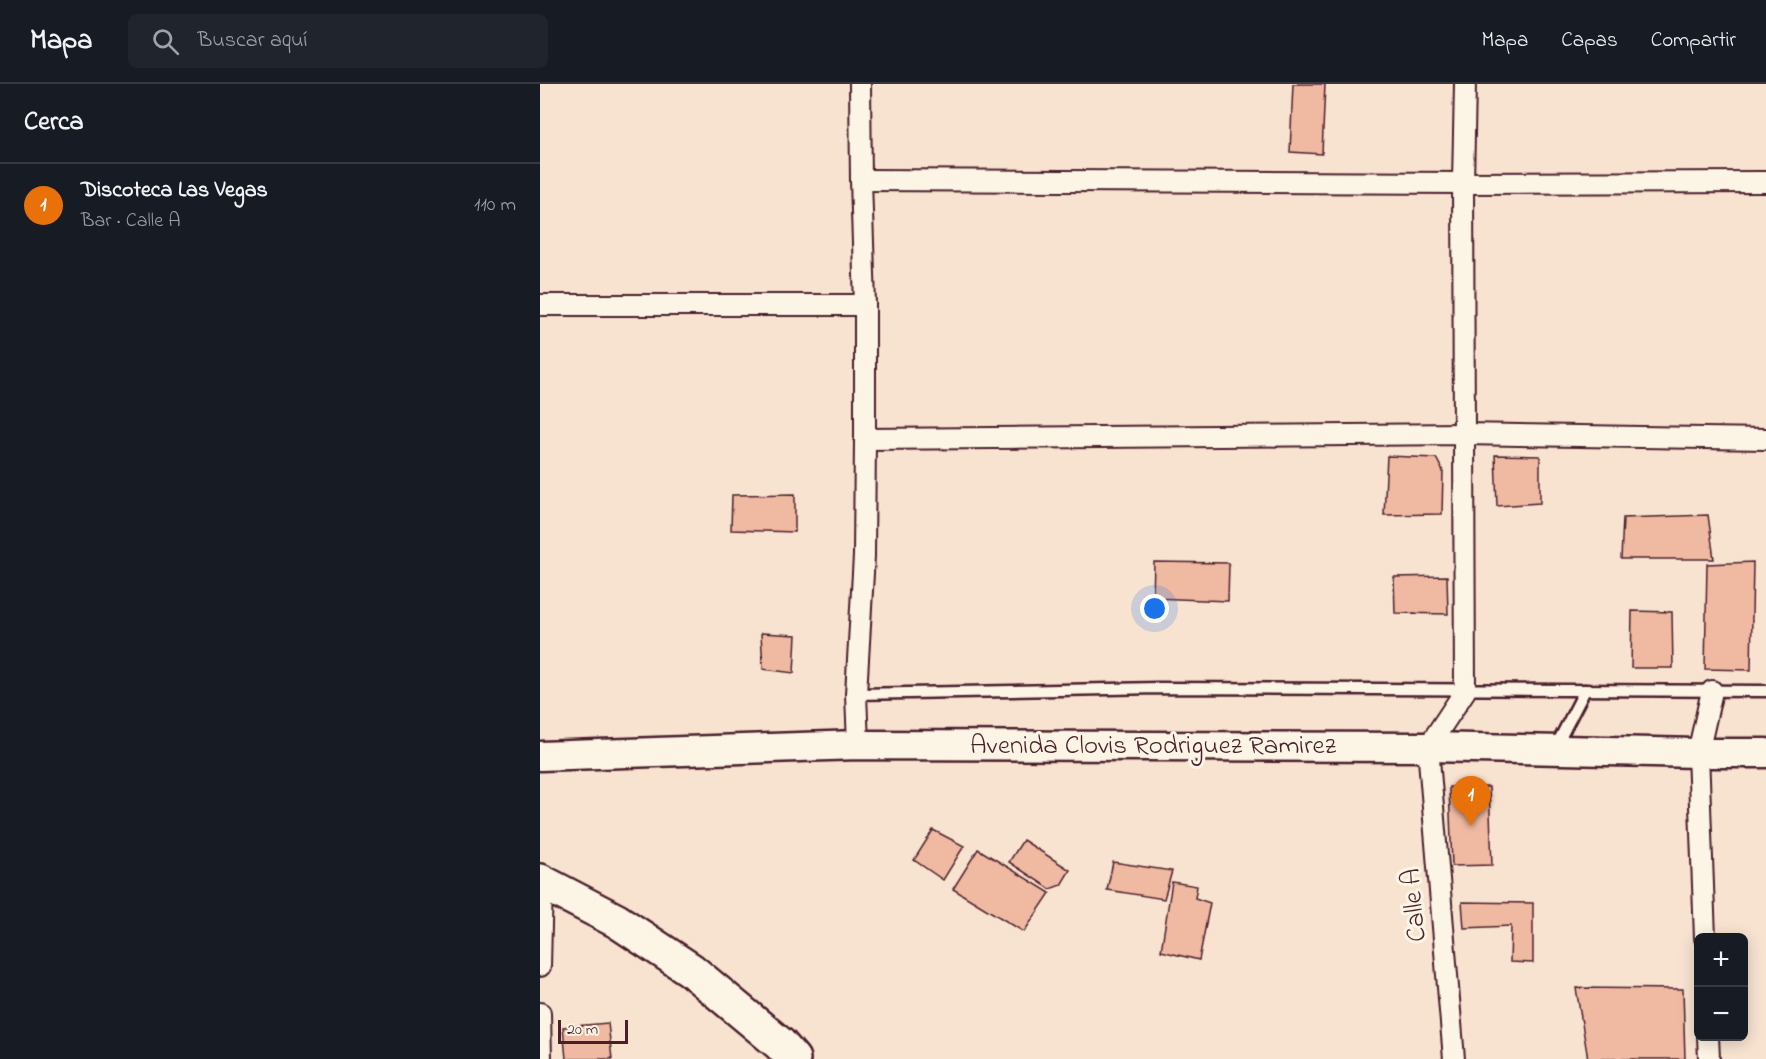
<!DOCTYPE html>
<html lang="es">
<meta charset="utf-8">
<style>
body{margin:0;font-family:"Indie Flower",sans-serif;background:#20242c;color:#f1f3f6}
.controls{position:absolute;right:18px;bottom:18px;display:grid;overflow:hidden;border-radius:9px;box-shadow:0 3px 15px #0003}
.controls button{width:54px;height:54px;display:grid;place-items:center;padding:0;border:0;border-bottom:2px solid #363941;background:#171b24;color:#f1f3f6;font:30px sans-serif}
.scale{position:absolute;left:18px;bottom:15px;width:70px;box-sizing:border-box;padding-left:6px;border:3px solid #4a1f2b;border-top:0;font-size:16px;line-height:21px;white-space:nowrap;color:#4a1f2b;-webkit-text-stroke:4px #fcf5e5;paint-order:stroke}
.you{position:absolute;left:615px;top:525px;width:21px;height:21px;margin:-15px;border:4px solid #fff;border-radius:50%;background:#1a73e8;box-shadow:0 0 0 9px #1a73e833}
.badge{display:grid;place-items:center;width:39px;height:39px;border-radius:50%;background:#d1495b;color:#fff;font-size:20px;font-weight:700}
.pin{position:absolute;translate:-50% -50px;filter:drop-shadow(0 2px 3px #0008)}
.pin::after{content:'';position:absolute;top:32px;width:21px;height:18px;background:inherit;clip-path:polygon(0 0,100% 0,50% 100%)}
.list{margin:0;padding:0;list-style:none}
h2{display:flex;justify-content:space-between;align-items:center;height:78px;margin:0;padding:0 24px;font-size:26px}
h2 small{font-size:20px;font-weight:400;color:#9ea1a6}
.list li{display:grid;grid-template-columns:39px 1fr auto;gap:18px;align-items:center;box-sizing:border-box;height:84px;padding:0 24px;border-top:2px solid #363941}
.list b{display:block;font-size:22px;white-space:nowrap}
.list p{margin:0;font-size:20px;white-space:nowrap;color:#9ea1a6}
.list em{font-size:20px;font-style:normal;color:#9ea1a6}
.icon{flex:none;width:33px;height:33px;fill:none;stroke:currentColor;stroke-width:2;stroke-linecap:round;stroke-linejoin:round}
.map{position:relative;flex:none;width:1226px;height:975px;overflow:hidden}
header{display:flex;align-items:center;gap:36px;box-sizing:border-box;height:84px;padding:0 30px;background:#171b24;border-bottom:2px solid #363941}
header strong{font-size:28px}
nav{display:flex;gap:33px;margin-inline-start:auto;font-size:21px}
.search{width:420px;height:54px;background:#20242c;display:flex;align-items:center;gap:15px;box-sizing:border-box;padding:0 21px;border-radius:9px;color:#9ea1a6;font-size:22px}
main{display:flex}
aside{flex:1;background:#171b24}
.map>svg:first-child{display:block}
.building{fill:#efb9a2;stroke:#4a1f2b;stroke-width:1.5}
.lines{fill:none;stroke-linecap:round;stroke-linejoin:round}
.lane-casing{stroke:#4a1f2b;stroke-width:15}
.street-casing{stroke:#4a1f2b;stroke-width:24}
.secondary-casing{stroke:#4a1f2b;stroke-width:33}
.highway-casing{stroke:#4a1f2b;stroke-width:38}
.lane{stroke:#fcf5e5;stroke-width:10}
.street{stroke:#fcf5e5;stroke-width:20}
.secondary{stroke:#fcf5e5;stroke-width:28}
.highway{stroke:#fcf5e5;stroke-width:33}
.labels{text-anchor:middle;dominant-baseline:central;stroke-width:6;stroke-linejoin:round;paint-order:stroke}
.street-label{font-size:27px;fill:#4a1f2b;stroke:#fcf5e5}
</style>
<header>
<strong>Mapa</strong>
<div class="search"><svg class="icon" aria-label="search" viewBox="0 0 24 24"><circle cx="10" cy="10" r="6"/><path d="M15 15l6 6"/></svg>Buscar aquí</div>
<nav><a>Mapa</a><a>Capas</a><a>Compartir</a></nav>
</header>
<main>
<aside>
<h2>Cerca<small></small></h2>
<ul class="list">
<li><span class="badge" style="background:#e8710a">1</span><div><b>Discoteca Las Vegas</b><p>Bar · Calle A</p></div><em>110 m</em></li>
</ul>
</aside>
<div class="map">
<svg width="1226" height="975" viewBox="0 0 1226 975">
<rect width="100%" height="100%" fill="#f8e3d1"/>
<filter id="ink" filterUnits="userSpaceOnUse"><feTurbulence type="fractalNoise" baseFrequency=".0167" numOctaves="2"/><feDisplacementMap in="SourceGraphic" scale="12" xChannelSelector="R" yChannelSelector="G"/><feConvolveMatrix kernelMatrix="1 2 1 2 8 2 1 2 1" color-interpolation-filters="sRGB"/></filter>
<g filter="url(#ink)">
<g class="building">
<path d="M 753,0 L 785,0 L 782,70 L 750,68 Z"/>
<path d="M 955,371 L 1000,372 L 1000,419 L 957,422 Z"/>
<path d="M 847,372 L 896,374 L 903,387 L 902,430 L 844,431 Z"/>
<path d="M 255,410 L 255,448 L 191,446 L 192,411 Z"/>
<path d="M 1168,431 L 1174,475 L 1081,475 L 1083,434 Z"/>
<path d="M 614,478 L 689,479 L 688,517 L 613,514 Z"/>
<path d="M 1213,478 L 1211,586 L 1165,585 L 1167,480 Z"/>
<path d="M 907,492 L 908,530 L 855,529 L 854,493 Z"/>
<path d="M 1092,527 L 1132,528 L 1133,584 L 1091,584 Z"/>
<path d="M 221,549 L 256,551 L 254,589 L 223,585 Z"/>
<path d="M 909,703 L 949,703 L 952,781 L 912,782 Z"/>
<path d="M 393,746 L 424,762 L 403,796 L 374,776 Z"/>
<path d="M 483,756 L 530,786 L 521,801 L 510,805 L 469,778 Z"/>
<path d="M 438,765 L 510,809 L 484,848 L 413,805 Z"/>
<path d="M 573,778 L 632,787 L 624,815 L 567,806 Z"/>
<path d="M 632,798 L 657,802 L 655,814 L 670,819 L 659,876 L 621,867 Z"/>
<path d="M 922,818 L 993,819 L 993,879 L 970,878 L 971,842 L 924,844 Z"/>
<path d="M 1036,904 L 1143,905 L 1145,975 L 1048,975 Z"/>
<path d="M 68,939 L 72,975 L 26,975 L 23,943 Z"/>
</g>
<g class="lines">
<g class="lane-casing">
<g id="lane">
<path d="M 316,610 L 618,604 L 1226,607"/>
<path d="M 1015,664 L 1045,606"/>
</g>
</g>
<g class="street-casing">
<g id="street">
<path d="M 321,96 L 923,99 L 1226,98"/>
<path d="M 0,221 L 325,221"/>
<path d="M 325,355 L 924,350 L 1226,355"/>
<path d="M 318,661 L 316,610 L 324,472 L 325,355 L 325,221 L 321,96 L 320,0"/>
<path d="M 1165,854 L 1158,669 L 1172,607"/>
<path d="M 0,882 L 2,798"/>
<path d="M 0,929 L 1,975"/>
<path d="M 1168,952 L 1169,975"/>
<path d="M 914,975 L 888,663 L 925,607 L 923,99 L 925,0"/>
</g>
</g>
<g class="secondary-casing">
<path id="secondary" d="M 0,672 L 318,661 L 888,663 L 1158,669 L 1226,669"/>
</g>
<g class="highway-casing">
<path id="highway" d="M 0,797 L 77,837 L 151,886 L 240,960 L 253,975"/>
</g>
<use href="#lane" class="lane"/>
<use href="#street" class="street"/>
<use href="#secondary" class="secondary"/>
<use href="#highway" class="highway"/>
</g>
</g>
<g class="labels">
<g class="street-label">
<text x="613" y="662">Avenida Clovis Rodriguez Ramirez</text>
<text transform="translate(875 821) rotate(-95)">Calle A</text>
</g>
</g>
</svg>
<div class="controls">
<button>+</button>
<button>−</button>
</div>
<div class="scale">20 m</div>
<div class="you"></div>
<div class="pin badge" style="left:931px;top:742px;background:#e8710a">1</div>
</div>
</main>
